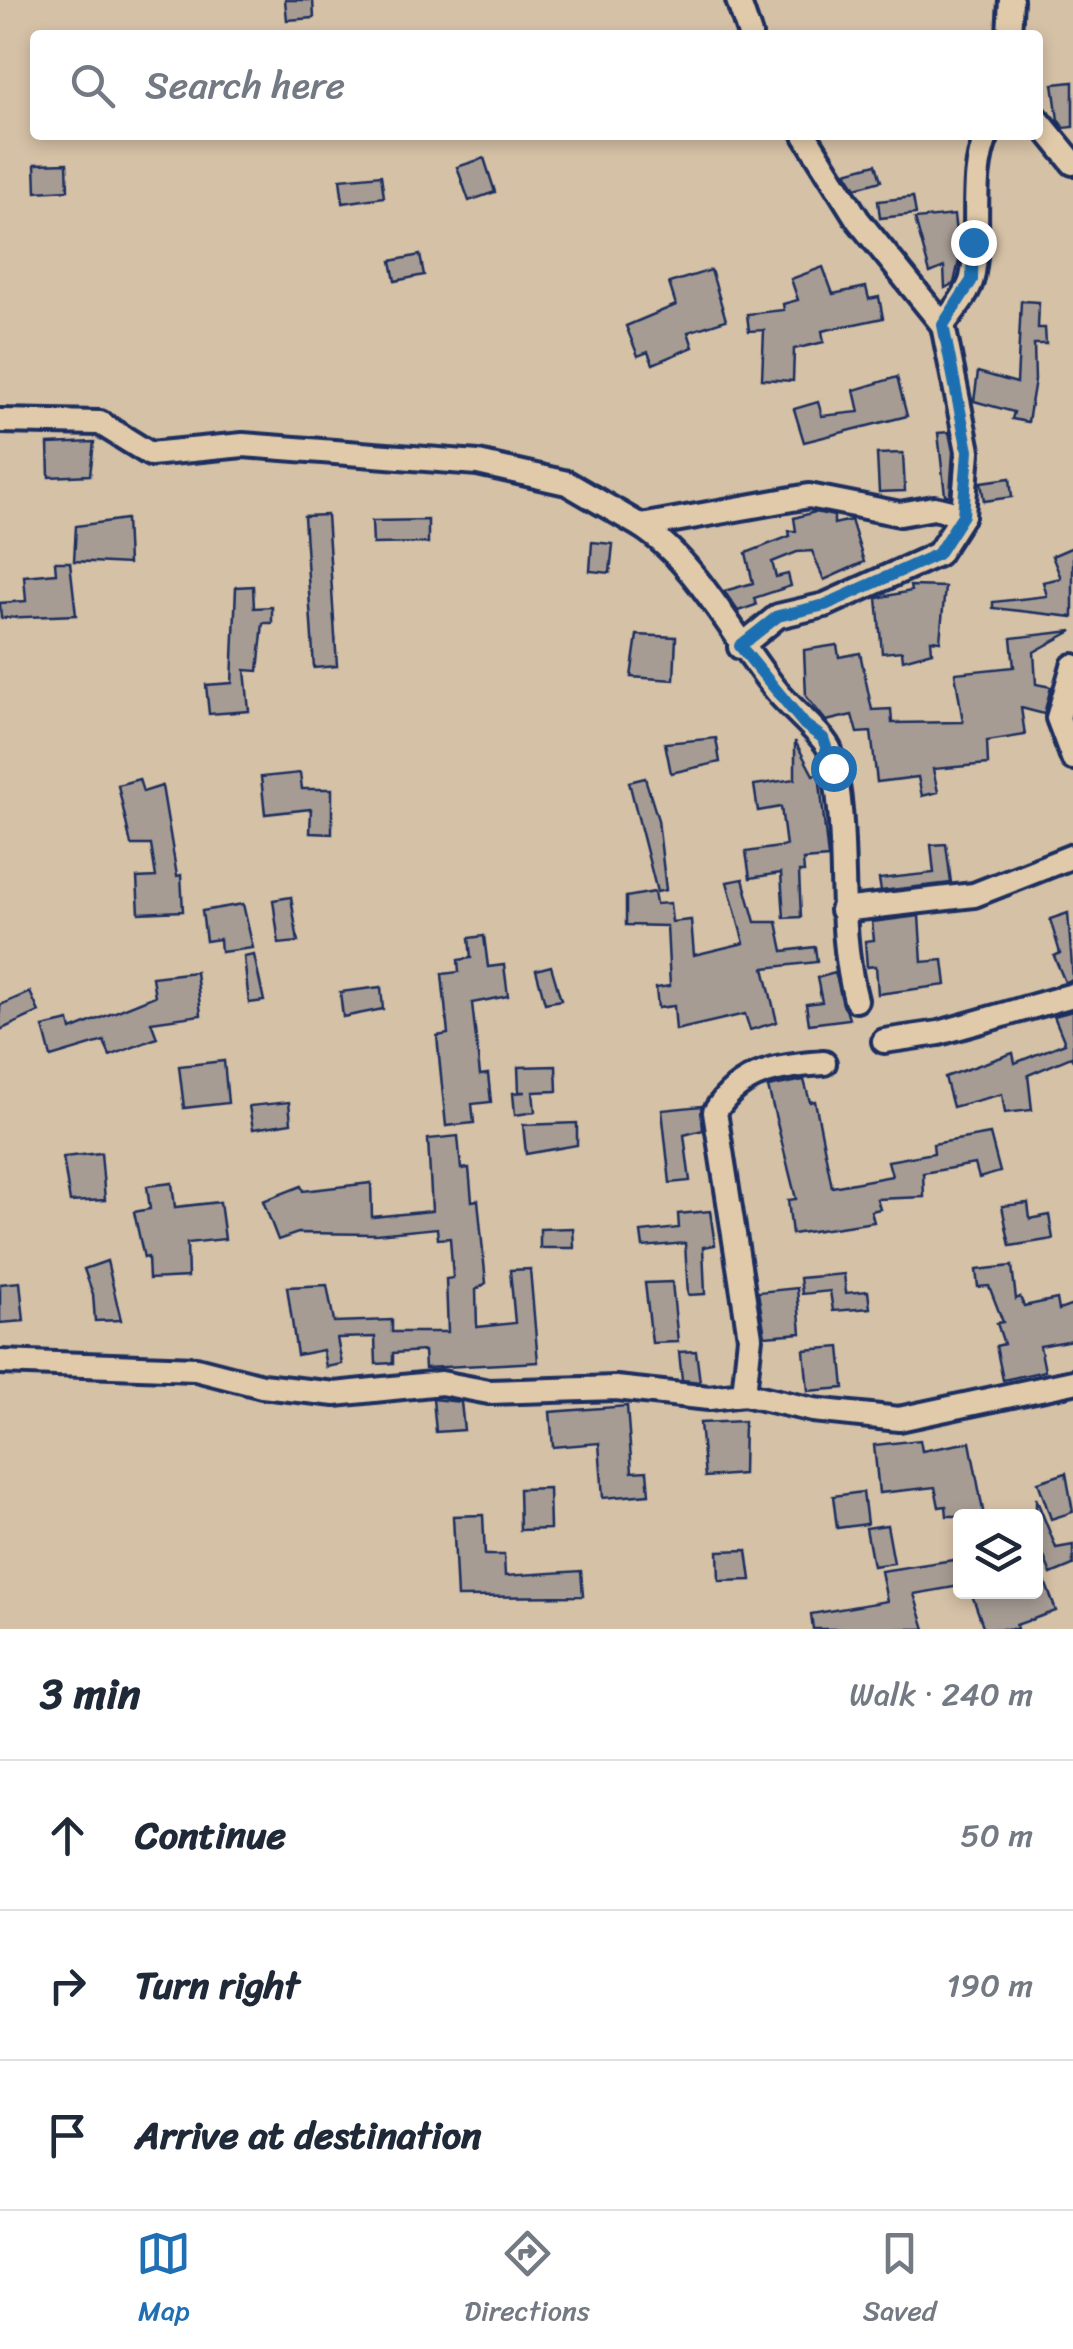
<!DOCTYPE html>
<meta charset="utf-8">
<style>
body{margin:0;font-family:Sriracha,sans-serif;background:#f6f6f7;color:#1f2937}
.controls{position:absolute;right:30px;bottom:30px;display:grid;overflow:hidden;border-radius:10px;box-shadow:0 5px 15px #0003}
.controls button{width:90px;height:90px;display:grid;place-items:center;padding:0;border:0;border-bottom:2px solid #e0e1e3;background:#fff;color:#1f2937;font:50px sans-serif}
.stop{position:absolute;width:30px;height:30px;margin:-22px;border:8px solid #1f6fb2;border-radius:50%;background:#fff}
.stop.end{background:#1f6fb2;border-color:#fff;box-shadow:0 2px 10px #0008}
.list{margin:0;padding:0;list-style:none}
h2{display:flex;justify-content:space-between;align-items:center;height:130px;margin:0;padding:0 40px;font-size:42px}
h2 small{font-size:32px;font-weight:400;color:#747a83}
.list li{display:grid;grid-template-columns:65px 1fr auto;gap:30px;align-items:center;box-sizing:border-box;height:150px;padding:0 40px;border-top:2px solid #e0e1e3}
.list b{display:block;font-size:38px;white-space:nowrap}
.list em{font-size:32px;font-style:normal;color:#747a83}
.icon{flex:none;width:55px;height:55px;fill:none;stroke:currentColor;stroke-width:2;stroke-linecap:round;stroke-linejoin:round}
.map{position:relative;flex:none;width:1073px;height:1629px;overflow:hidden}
.search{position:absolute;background:#fff;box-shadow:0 5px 15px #0003;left:30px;right:30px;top:30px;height:110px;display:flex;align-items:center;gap:25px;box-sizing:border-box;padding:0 35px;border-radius:10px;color:#747a83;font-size:38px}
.sheet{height:580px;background:#fff}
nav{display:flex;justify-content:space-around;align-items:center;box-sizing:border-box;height:140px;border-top:2px solid #e0e1e3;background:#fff;font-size:28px;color:#747a83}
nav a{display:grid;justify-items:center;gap:5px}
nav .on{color:#1f6fb2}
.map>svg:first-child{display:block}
.building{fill:#a69c94;stroke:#1b2f5e;stroke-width:2.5}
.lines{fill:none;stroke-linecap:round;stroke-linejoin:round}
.minor-casing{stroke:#1b2f5e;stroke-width:30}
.minor{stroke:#e1caaa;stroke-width:22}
.route{stroke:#1f6fb2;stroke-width:12}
</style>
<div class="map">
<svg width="1073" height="1629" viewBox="0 0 1073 1629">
<rect width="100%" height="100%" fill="#d5c1a6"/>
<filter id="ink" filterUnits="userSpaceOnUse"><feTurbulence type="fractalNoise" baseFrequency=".01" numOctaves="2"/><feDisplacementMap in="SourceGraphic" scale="20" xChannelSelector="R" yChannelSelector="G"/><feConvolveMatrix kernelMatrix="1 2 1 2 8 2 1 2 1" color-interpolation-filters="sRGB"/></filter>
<g filter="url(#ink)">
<g class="building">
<path d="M 285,0 L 313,0 L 314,18 L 287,20 Z"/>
<path d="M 1073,82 L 1073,127 L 1064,128 L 1058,120 L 1053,84 Z"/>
<path d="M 484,158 L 495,192 L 469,201 L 457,167 Z"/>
<path d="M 67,163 L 68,190 L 36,192 L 35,164 Z"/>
<path d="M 876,164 L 881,181 L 856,188 L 846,172 Z"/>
<path d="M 381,175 L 384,197 L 343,203 L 340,179 Z"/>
<path d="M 913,197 L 916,214 L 880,218 L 878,201 Z"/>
<path d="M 954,215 L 959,261 L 954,283 L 945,288 L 944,267 L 930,273 L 915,219 Z"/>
<path d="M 420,255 L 424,275 L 395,281 L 391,261 Z"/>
<path d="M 823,267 L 833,294 L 866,287 L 869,299 L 879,297 L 883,318 L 822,331 L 824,342 L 794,349 L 793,381 L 762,379 L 764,330 L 749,331 L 747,314 L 784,310 L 783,304 L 798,300 L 791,279 Z"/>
<path d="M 711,270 L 726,320 L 688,332 L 693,347 L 653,364 L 648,352 L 638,356 L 626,326 L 676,305 L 669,283 Z"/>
<path d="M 1021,301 L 1039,302 L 1038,328 L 1045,328 L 1046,344 L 1034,344 L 1035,380 L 1028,422 L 1012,419 L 1014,412 L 974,401 L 978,372 L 1017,383 Z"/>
<path d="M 897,377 L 907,416 L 804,442 L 794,409 L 818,402 L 822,416 L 859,412 L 854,390 Z"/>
<path d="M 949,432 L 953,452 L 950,495 L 945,495 L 938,433 Z"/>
<path d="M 94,442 L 90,475 L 49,477 L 48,444 Z"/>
<path d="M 903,453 L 905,491 L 879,492 L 877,454 Z"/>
<path d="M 1010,478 L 1012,497 L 984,501 L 981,482 Z"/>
<path d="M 815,512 L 834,516 L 834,524 L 851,520 L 864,562 L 824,580 L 812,551 L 797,552 L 772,562 L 776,577 L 788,574 L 791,586 L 754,598 L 756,605 L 738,611 L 724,591 L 753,583 L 746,553 L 790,536 L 789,531 L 796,531 L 794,518 Z"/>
<path d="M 327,515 L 337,666 L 314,668 L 304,516 Z"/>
<path d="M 126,519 L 128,564 L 74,561 L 76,526 Z"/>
<path d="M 428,520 L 428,543 L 373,544 L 372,521 Z"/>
<path d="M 592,542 L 613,544 L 610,573 L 590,571 Z"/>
<path d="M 1073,547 L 1073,617 L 993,608 L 993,602 L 1047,596 L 1043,582 L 1061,578 L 1052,556 Z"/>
<path d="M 55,562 L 70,562 L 76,615 L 1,618 L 0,603 L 26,601 L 24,576 L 56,573 Z"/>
<path d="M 253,586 L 254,608 L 272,607 L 272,623 L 263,623 L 258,671 L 245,670 L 249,711 L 209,714 L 206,685 L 232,683 L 236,587 Z"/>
<path d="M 910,586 L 945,587 L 940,641 L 931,640 L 932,652 L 903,660 L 902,651 L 882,653 L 877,598 L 911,591 Z"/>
<path d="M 1072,631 L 1034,652 L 1036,684 L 1051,687 L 1044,714 L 1021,708 L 1025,735 L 987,741 L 988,764 L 933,769 L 938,792 L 922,796 L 918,777 L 877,782 L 871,732 L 857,733 L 852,715 L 826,721 L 806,696 L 804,650 L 837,645 L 839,657 L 860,653 L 872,710 L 891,709 L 892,723 L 963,722 L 955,673 L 1014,667 L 1011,638 Z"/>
<path d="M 637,635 L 676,637 L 674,680 L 631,677 Z"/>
<path d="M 716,738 L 720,762 L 671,773 L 665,743 Z"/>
<path d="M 795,741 L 813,775 L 819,773 L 828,858 L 803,860 L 804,872 L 799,872 L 801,917 L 784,918 L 781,873 L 750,878 L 746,852 L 786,846 L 781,807 L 758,811 L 754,785 L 795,779 Z"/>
<path d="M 300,773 L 302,789 L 332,789 L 332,834 L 310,833 L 311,809 L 265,814 L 261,777 Z"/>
<path d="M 645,778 L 658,820 L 666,890 L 657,892 L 629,782 Z"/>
<path d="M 139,779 L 143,792 L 162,786 L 177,876 L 181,875 L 183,911 L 139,913 L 137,878 L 156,877 L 151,845 L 131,845 L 118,785 Z"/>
<path d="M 946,844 L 951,883 L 881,891 L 879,879 L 934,873 L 931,845 Z"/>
<path d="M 743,879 L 755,922 L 777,922 L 783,951 L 815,947 L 817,962 L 764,968 L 777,1022 L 750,1030 L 745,1014 L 676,1030 L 674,1006 L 658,1008 L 656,988 L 670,986 L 667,926 L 626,925 L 626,897 L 654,892 L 656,904 L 670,903 L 672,922 L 691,920 L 694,955 L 744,943 L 727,882 Z"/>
<path d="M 291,897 L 298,942 L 279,944 L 273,900 Z"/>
<path d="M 243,904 L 253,948 L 221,952 L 220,939 L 206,941 L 202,911 Z"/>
<path d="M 1068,913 L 1073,980 L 1065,982 L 1054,956 L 1060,953 L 1050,919 Z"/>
<path d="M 919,916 L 922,962 L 943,960 L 946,985 L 878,994 L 876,966 L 867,967 L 865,941 L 874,940 L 872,922 Z"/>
<path d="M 484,936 L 488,967 L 504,965 L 508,996 L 472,1003 L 480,1075 L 488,1074 L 491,1102 L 472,1104 L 474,1123 L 446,1126 L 437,1036 L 448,1034 L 442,974 L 459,972 L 458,960 L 471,958 L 469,938 Z"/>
<path d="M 254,955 L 264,1001 L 249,1003 L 244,957 Z"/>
<path d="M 551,966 L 561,1000 L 545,1003 L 536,970 Z"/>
<path d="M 196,972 L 201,1015 L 151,1022 L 157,1038 L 110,1056 L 104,1041 L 51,1057 L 43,1027 L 69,1021 L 71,1030 L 155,996 L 152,977 Z"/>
<path d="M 835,973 L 849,1019 L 809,1024 L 806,1004 L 822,1002 L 817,978 Z"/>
<path d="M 381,987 L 383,1009 L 343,1017 L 340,992 Z"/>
<path d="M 30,992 L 39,1012 L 0,1030 L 0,1005 Z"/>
<path d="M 1073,1011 L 1073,1061 L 1071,1057 L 1028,1075 L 1032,1110 L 1005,1113 L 1002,1094 L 953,1107 L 945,1077 L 1013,1053 L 1015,1063 L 1065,1043 L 1054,1016 Z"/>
<path d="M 224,1061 L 228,1103 L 184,1108 L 179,1066 Z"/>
<path d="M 556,1066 L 557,1091 L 533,1092 L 535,1112 L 515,1115 L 513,1093 L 525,1092 L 519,1092 L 518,1067 Z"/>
<path d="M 804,1080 L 810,1102 L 815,1101 L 832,1187 L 892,1176 L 888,1161 L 934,1153 L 933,1144 L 990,1134 L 1000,1172 L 979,1178 L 975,1164 L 923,1173 L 924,1197 L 877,1199 L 880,1209 L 871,1211 L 874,1222 L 792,1234 L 788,1200 L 796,1199 L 768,1087 Z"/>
<path d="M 289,1102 L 291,1123 L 253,1129 L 249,1106 Z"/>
<path d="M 701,1106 L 703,1130 L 684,1135 L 690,1181 L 670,1183 L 662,1110 Z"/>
<path d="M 577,1123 L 577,1145 L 526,1154 L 523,1125 Z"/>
<path d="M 458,1136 L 461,1169 L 469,1168 L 472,1201 L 478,1200 L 486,1283 L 476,1290 L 477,1327 L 515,1323 L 510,1270 L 530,1269 L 538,1362 L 425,1368 L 424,1351 L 393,1353 L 393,1363 L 376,1364 L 375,1337 L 337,1338 L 342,1364 L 326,1367 L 323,1350 L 297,1355 L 287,1287 L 327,1285 L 334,1322 L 392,1320 L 392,1332 L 448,1332 L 446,1279 L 453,1278 L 450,1238 L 438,1239 L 437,1228 L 376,1234 L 298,1233 L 278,1240 L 263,1201 L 301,1186 L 303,1191 L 371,1183 L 372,1217 L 432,1211 L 428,1139 Z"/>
<path d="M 101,1153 L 105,1200 L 70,1202 L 63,1157 Z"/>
<path d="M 172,1183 L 175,1207 L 220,1202 L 225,1239 L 187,1243 L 188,1277 L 149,1279 L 148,1257 L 144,1258 L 134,1212 L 150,1209 L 147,1186 Z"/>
<path d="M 1028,1203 L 1030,1219 L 1049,1215 L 1053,1239 L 1010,1246 L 1002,1206 Z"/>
<path d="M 710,1211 L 715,1245 L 703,1247 L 705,1294 L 688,1295 L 685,1243 L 643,1247 L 641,1232 L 679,1228 L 678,1214 Z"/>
<path d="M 573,1228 L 574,1248 L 540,1248 L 540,1229 Z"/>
<path d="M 107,1261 L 121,1320 L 95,1321 L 93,1294 L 84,1269 Z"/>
<path d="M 1012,1266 L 1016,1299 L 1020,1297 L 1024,1306 L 1057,1299 L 1059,1310 L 1073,1305 L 1073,1340 L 1040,1346 L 1045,1371 L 1003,1380 L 996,1346 L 1004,1344 L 997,1323 L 1003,1322 L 989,1286 L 978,1287 L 976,1270 Z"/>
<path d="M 844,1274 L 846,1293 L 868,1291 L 870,1308 L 833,1311 L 830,1291 L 802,1294 L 800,1278 Z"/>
<path d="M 20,1282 L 24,1321 L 0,1323 L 0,1284 Z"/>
<path d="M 672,1282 L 678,1342 L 652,1343 L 645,1283 Z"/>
<path d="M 797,1288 L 801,1333 L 765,1336 L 758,1292 Z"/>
<path d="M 840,1347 L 844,1388 L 808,1391 L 804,1350 Z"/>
<path d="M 696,1351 L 700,1382 L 682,1380 L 679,1352 Z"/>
<path d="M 433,1399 L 461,1402 L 464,1430 L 436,1432 Z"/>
<path d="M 627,1406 L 632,1472 L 647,1471 L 649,1494 L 603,1498 L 599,1443 L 553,1447 L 550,1412 Z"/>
<path d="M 744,1421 L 743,1474 L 705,1477 L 700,1423 Z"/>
<path d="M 920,1440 L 922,1451 L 970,1442 L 984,1516 L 947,1516 L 946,1506 L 939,1507 L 935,1487 L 879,1493 L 874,1445 Z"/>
<path d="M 1066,1473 L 1073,1512 L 1051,1519 L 1038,1482 Z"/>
<path d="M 549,1488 L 550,1529 L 520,1530 L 519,1489 Z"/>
<path d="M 863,1492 L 867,1524 L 837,1528 L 833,1496 Z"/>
<path d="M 1036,1498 L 1056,1548 L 1073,1545 L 1073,1565 L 1051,1574 L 1036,1537 Z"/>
<path d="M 483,1515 L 485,1555 L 504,1555 L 505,1576 L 581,1571 L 583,1596 L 457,1597 L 453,1516 Z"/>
<path d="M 887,1525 L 894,1563 L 873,1566 L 866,1528 Z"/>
<path d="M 747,1550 L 751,1580 L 719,1581 L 718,1551 Z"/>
<path d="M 1036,1557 L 1056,1611 L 1016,1625 L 1017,1629 L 984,1629 L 971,1592 L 1036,1592 Z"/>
<path d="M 960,1559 L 960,1586 L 914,1594 L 925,1629 L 813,1629 L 811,1614 L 887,1601 L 881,1571 Z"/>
</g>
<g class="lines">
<g class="minor-casing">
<g id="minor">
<path d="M 738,0 L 750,35"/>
<path d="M 1009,35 L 1011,0"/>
<path d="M 1038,120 L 1073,163"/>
<path d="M 805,135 L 858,220 L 943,325 C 952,312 969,293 972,278 C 982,230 968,179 987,135"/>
<path d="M 0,421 L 100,423 L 150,454 L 243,445 L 478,463 L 567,483 L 641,526 L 809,496 L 900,514 L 934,508 L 963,515 L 968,451 L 943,325"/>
<path d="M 641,526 C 698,563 736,642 780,695 C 791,708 827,739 830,751 C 852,832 834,918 856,1000"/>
<path d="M 740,647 L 778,616 L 825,605 L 938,554 L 963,515"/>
<path d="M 1073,666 L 1058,718 L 1073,758"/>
<path d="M 842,910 L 974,895 L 1073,856"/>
<path d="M 884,1041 L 939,1033 L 1073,995"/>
<path d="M 0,1362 L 196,1369 L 262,1386 L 335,1394 L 441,1383 L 489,1392 L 616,1388 L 709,1398 L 744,1394 L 750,1337 L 715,1112 C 740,1071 780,1066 824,1063"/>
<path d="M 744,1394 L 813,1410 L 899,1419 L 1073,1382"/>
</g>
</g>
<use href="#minor" class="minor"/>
</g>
</g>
<g class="lines" filter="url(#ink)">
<path class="route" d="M 833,768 L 823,738 L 805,725 L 740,646 L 778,616 L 825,605 L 938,554 L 963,515 L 968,451 L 943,325 L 972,280 L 973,242"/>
</g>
</svg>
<div class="controls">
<button><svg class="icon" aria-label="layers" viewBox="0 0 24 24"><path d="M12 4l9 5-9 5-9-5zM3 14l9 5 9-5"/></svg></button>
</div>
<div class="stop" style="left:833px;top:768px"></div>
<div class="stop end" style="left:973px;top:242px"></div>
<div class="search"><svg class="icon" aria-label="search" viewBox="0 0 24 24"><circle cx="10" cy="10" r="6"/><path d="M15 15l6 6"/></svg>Search here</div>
</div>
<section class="sheet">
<h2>3 min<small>Walk · 240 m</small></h2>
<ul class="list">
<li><svg class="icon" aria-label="ahead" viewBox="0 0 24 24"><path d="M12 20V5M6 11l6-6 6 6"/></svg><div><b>Continue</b></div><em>50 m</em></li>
<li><svg class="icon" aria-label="right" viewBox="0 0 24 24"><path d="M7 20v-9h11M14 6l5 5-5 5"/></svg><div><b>Turn right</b></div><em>190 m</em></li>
<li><svg class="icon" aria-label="arrive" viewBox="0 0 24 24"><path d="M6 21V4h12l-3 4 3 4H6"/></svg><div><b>Arrive at destination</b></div></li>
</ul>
</section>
<nav>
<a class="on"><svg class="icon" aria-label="map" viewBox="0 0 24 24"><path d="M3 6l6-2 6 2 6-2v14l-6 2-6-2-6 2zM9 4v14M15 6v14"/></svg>Map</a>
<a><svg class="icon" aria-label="directions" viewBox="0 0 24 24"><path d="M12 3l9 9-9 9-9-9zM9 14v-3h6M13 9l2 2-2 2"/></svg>Directions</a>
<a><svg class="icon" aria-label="saved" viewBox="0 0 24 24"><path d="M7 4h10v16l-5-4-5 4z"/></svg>Saved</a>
</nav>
